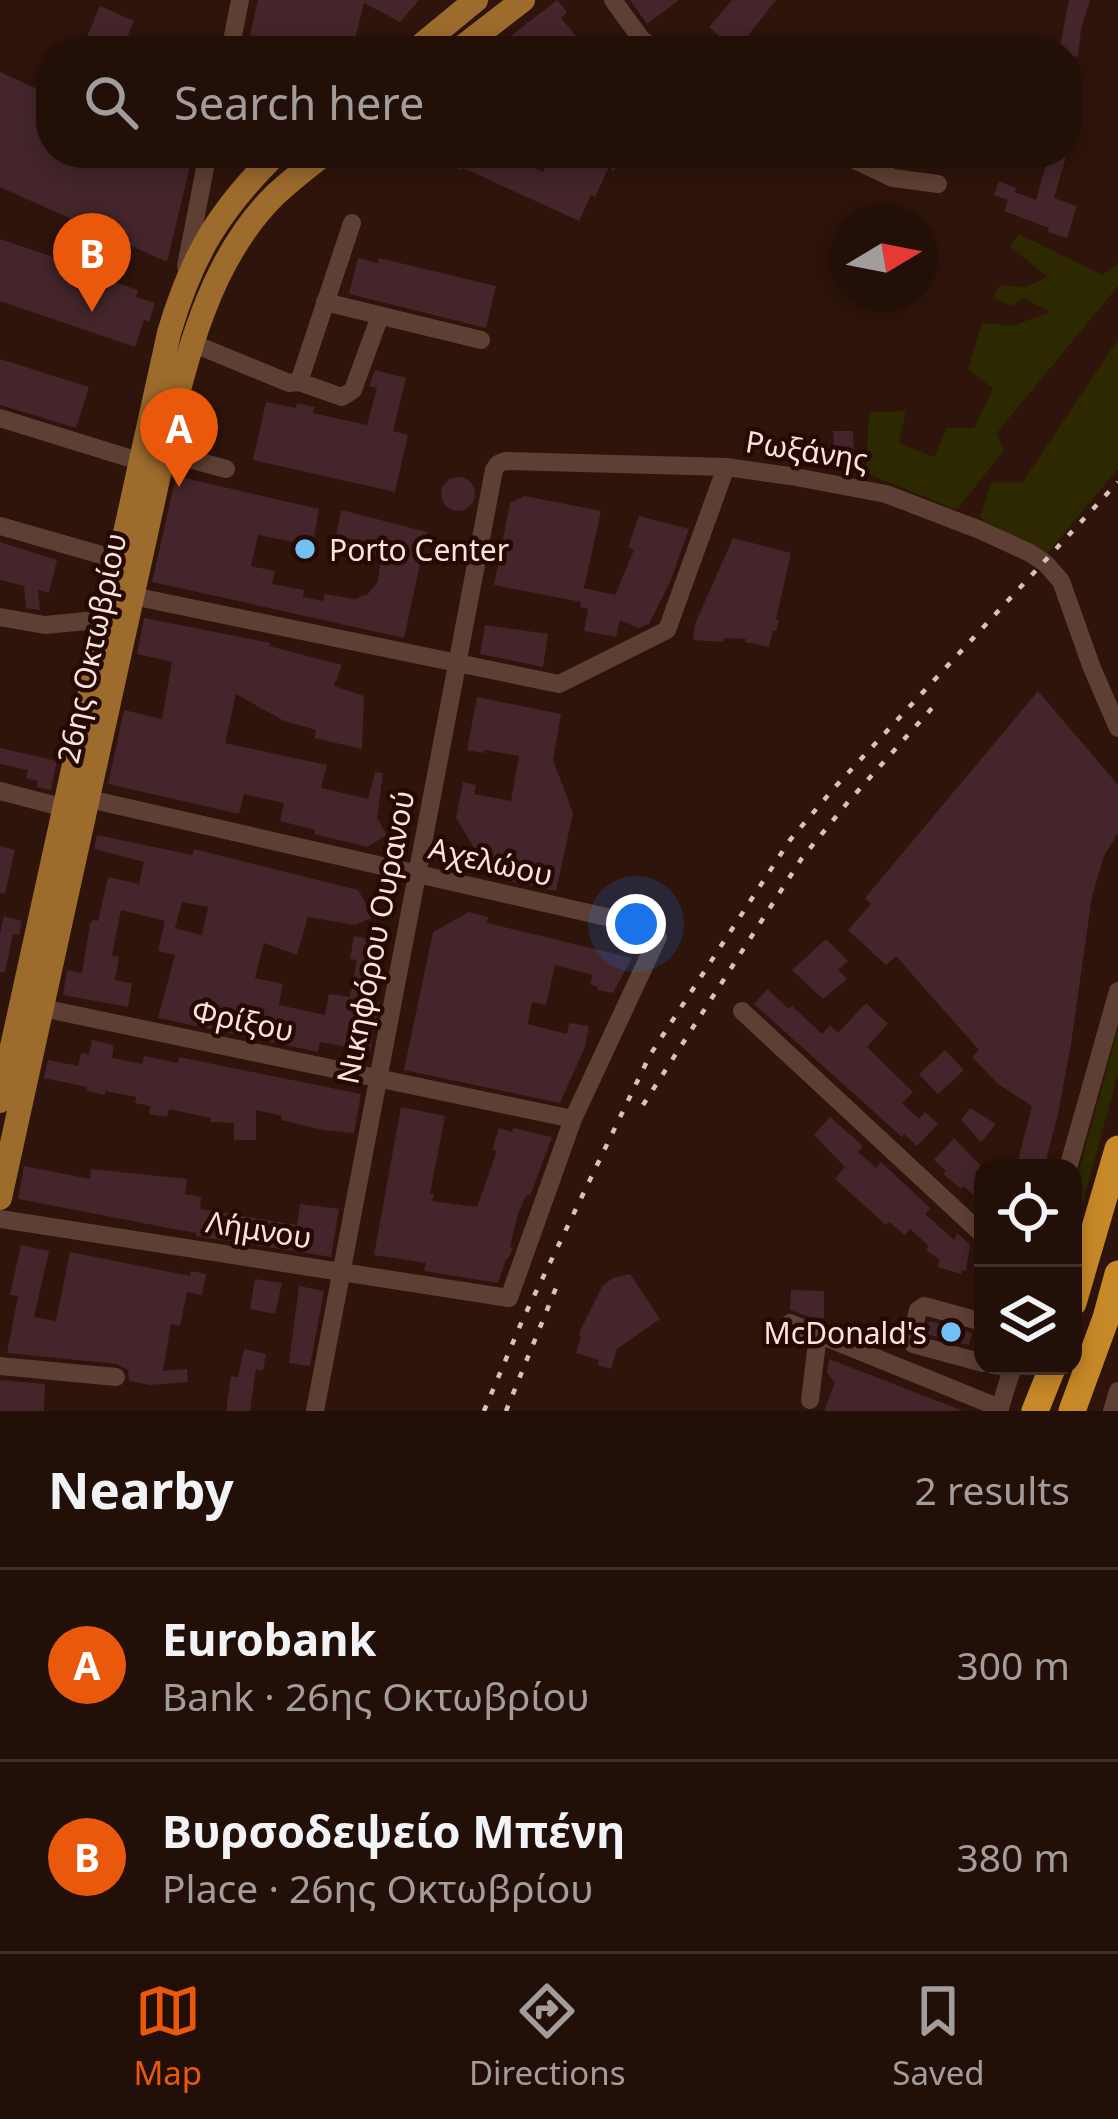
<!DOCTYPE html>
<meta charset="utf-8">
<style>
body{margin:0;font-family:"Noto Sans",sans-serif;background:#2e1d16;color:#f1f3f6}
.controls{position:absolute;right:36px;bottom:36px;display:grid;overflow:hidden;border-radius:24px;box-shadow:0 6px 18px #0003}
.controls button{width:108px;height:108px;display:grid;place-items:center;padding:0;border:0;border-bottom:3px solid #3f2f29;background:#220f08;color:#f1f3f6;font:60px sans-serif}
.compass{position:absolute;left:830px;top:204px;width:108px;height:108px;border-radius:50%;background:#220f08;box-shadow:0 6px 18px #0003;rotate:80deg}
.you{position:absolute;left:636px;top:924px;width:42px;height:42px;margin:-30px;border:9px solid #fff;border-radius:50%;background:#1a73e8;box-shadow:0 0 0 18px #1a73e833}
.badge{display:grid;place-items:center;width:78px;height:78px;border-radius:50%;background:#ea580c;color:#fff;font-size:39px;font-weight:700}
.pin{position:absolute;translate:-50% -99px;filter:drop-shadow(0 3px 6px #0008)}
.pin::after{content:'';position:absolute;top:63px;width:42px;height:36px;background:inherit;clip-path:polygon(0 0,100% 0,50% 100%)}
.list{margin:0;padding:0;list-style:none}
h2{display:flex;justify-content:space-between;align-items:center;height:156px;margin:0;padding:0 48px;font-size:51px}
h2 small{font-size:39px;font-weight:400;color:#a29c9c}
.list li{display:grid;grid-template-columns:78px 1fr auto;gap:36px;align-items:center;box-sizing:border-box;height:192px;padding:0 48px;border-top:3px solid #3f2f29}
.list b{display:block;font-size:45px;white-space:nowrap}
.list p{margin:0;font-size:39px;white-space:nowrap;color:#a29c9c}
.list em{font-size:39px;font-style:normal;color:#a29c9c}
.icon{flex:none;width:66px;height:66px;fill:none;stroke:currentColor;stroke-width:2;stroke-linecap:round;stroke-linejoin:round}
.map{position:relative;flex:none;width:1118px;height:1411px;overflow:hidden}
.search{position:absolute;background:#220f08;box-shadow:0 6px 18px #0003;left:36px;right:36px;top:36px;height:132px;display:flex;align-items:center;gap:30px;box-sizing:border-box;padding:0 42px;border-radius:48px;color:#a29c9c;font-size:45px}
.sheet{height:540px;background:#220f08}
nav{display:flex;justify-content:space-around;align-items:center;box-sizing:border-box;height:168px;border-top:3px solid #3f2f29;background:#220f08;font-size:33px;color:#a29c9c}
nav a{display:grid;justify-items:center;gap:6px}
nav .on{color:#ea580c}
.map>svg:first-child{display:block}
.green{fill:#2c2800}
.building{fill:#43252b;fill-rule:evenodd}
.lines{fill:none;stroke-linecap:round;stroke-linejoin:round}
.minor{stroke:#5e3f34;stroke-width:18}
.major{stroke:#9d6b2c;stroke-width:24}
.highway{stroke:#c78827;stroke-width:27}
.rail{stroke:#d8c3bb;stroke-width:4.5;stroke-dasharray:6 12;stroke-linecap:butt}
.poi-dot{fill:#71c1f5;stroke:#240a03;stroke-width:4.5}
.labels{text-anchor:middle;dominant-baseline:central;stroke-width:9;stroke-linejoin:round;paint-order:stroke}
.street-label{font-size:30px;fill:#f8e4dd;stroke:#240a03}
.poi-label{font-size:30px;fill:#f8e4dd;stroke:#240a03;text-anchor:start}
</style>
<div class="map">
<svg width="1118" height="1411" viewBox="0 0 1118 1411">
<rect width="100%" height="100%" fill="#2e140a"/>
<g class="green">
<path d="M 1019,234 L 1102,275 L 1118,263 L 1118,286 L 996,434 L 1004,450 L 957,510 L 866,473 L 869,412 L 906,411 L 899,443 L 935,457 L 946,428 L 974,428 L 993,388 L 968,369 L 982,323 L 1012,326 L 1051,312 L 1024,299 L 1011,306 L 993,298 L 1000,285 L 1026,287 L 1048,277 L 1010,247 Z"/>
<path d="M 1118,339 L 1118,469 L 1046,555 L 980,518 L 991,482 L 1022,483 Z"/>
<path d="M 1118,1028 L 1118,1075 L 1073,1237 L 1073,1192 Z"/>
</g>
<g class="building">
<path d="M 258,0 L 419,0 L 400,22 L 364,3 L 352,51 L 284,51 L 263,46 L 265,38 L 250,35 Z"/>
<path d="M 557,0 L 567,12 L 561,18 L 588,51 L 560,51 L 556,46 L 550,51 L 530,51 L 526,46 L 520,51 L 512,51 L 504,41 Z"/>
<path d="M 630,0 L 679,0 L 647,24 Z"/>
<path d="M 732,0 L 776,0 L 736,51 L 709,27 Z"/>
<path d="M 1069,0 L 1090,0 L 1081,29 L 1078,57 L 1067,55 L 1067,51 L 1059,51 Z"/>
<path d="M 100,6 L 134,21 L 121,51 L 81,51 Z"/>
<path d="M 0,72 L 51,95 L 51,153 L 180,153 L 192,158 L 167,262 L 0,187 Z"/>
<path d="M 448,153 L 465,153 L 492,165 L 497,153 L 501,153 L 543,172 L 551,155 L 564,161 L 568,153 L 581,153 L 597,160 L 602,153 L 625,153 L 614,171 L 609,167 L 595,197 L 591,195 L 579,221 L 463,168 L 462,170 L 443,165 Z"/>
<path d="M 1049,153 L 1067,153 L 1054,198 L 1077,206 L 1067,238 L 1048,232 L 1049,228 L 1004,211 L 1008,200 L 994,195 L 999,181 L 1016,188 L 1015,192 L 1036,200 Z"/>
<path d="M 0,239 L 101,273 L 100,277 L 138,290 L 136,297 L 155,303 L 149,322 L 144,320 L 135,347 L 0,301 Z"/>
<path d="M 358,258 L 378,263 L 379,258 L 496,286 L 486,328 L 349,294 Z"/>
<path d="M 0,359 L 89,387 L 76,428 L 0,405 Z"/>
<path d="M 375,370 L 406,378 L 393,431 L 408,435 L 395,492 L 253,460 L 266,402 L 296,408 L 297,403 L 315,407 L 313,413 L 367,425 L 377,388 L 369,386 Z"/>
<path d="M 833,431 L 853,431 L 854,461 L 828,462 L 828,446 L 834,446 Z"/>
<path d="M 176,476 L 319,509 L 313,543 L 298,543 L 258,535 L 251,566 L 275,571 L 272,584 L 304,590 L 303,597 L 323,601 L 325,594 L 355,599 L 368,594 L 378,581 L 380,565 L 374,551 L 357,540 L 336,536 L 341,510 L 427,532 L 404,638 L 152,582 Z"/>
<circle cx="458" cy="494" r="17"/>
<path d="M 525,496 L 601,511 L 584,588 L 615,595 L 634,550 L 628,547 L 639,516 L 689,529 L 670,582 L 649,624 L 638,628 L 620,620 L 616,637 L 584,631 L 588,609 L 580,607 L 581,602 L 494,585 L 510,503 Z"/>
<path d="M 733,538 L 791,553 L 776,619 L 779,620 L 776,631 L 773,630 L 769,647 L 745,642 L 746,639 L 724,638 L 723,642 L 693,640 L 695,624 Z"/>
<path d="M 0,542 L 57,560 L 49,593 L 38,590 L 40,610 L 26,608 L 24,586 L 0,580 Z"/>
<path d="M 144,618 L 271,643 L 269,646 L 342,665 L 334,686 L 364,696 L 362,749 L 314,738 L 316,730 L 284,721 L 236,694 L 225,743 L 327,765 L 321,788 L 368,799 L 375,772 L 383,773 L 377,818 L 387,835 L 367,847 L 314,834 L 315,830 L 280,821 L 284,803 L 244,794 L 239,814 L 108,784 L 124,710 L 162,719 L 172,662 L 137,654 Z"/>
<path d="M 485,625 L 548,634 L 543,667 L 480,654 Z"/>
<path d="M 1038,691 L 1118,785 L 1118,833 L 1104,856 L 1092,896 L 1071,1044 L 1058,1114 L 1044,1168 L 1016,1168 L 1032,1106 L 998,1084 L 972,1057 L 979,1050 L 896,956 L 886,965 L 848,930 L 871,904 L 865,898 Z"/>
<path d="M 477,697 L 561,714 L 553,760 L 573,813 L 556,891 L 492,877 L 456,818 L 463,782 L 476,785 L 474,794 L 511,801 L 519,756 L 485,750 L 484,753 L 467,750 Z"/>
<path d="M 0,748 L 57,761 L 51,790 L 37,787 L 38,781 L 26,778 L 28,770 L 0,764 Z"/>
<path d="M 97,835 L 192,855 L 194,849 L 358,890 L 374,917 L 355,925 L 308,917 L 297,955 L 264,943 L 255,978 L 283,984 L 279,1005 L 325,1015 L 329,994 L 350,997 L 357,960 L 350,959 L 354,936 L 385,942 L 374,1002 L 379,1003 L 370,1051 L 320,1042 L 318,1052 L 158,1018 L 175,955 L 158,951 L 165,921 L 121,910 L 112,955 L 119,957 L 115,980 L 132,983 L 128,1007 L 63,995 L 67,970 L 82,973 L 90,924 L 93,920 L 98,921 L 108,877 L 139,884 L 144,862 L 94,849 ZM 182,902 L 208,907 L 202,935 L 175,928 Z"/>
<path d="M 0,846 L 15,850 L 5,894 L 0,893 Z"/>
<path d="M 469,912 L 488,917 L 487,923 L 632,958 L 613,993 L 597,990 L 598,987 L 590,984 L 593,975 L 555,965 L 546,1005 L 532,1002 L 528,1024 L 567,1034 L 569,1023 L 589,1026 L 585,1047 L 560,1103 L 404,1070 L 433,932 Z"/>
<path d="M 4,916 L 22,921 L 19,935 L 13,934 L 5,972 L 0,972 L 0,933 Z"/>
<path d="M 826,939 L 848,961 L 838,970 L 847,979 L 823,999 L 792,970 Z"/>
<path d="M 767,989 L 789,1009 L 792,1006 L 822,1034 L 830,1025 L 838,1033 L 866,1003 L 888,1024 L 867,1047 L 913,1092 L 902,1103 L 919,1119 L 925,1112 L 938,1124 L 917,1146 L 904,1134 L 902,1137 L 754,1004 Z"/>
<path d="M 92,1040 L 114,1045 L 112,1058 L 142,1064 L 144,1056 L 178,1063 L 179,1057 L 361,1094 L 354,1133 L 323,1130 L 281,1120 L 282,1116 L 256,1110 L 256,1140 L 234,1140 L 234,1123 L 211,1122 L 211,1118 L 169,1109 L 167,1117 L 149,1114 L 150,1106 L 135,1103 L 136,1097 L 105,1091 L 105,1095 L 86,1091 L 87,1087 L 44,1078 L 48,1060 L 78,1066 L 81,1053 L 89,1054 Z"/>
<path d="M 945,1050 L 964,1070 L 938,1094 L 919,1074 Z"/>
<path d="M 401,1107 L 445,1116 L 430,1194 L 434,1194 L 432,1201 L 477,1207 L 497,1151 L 492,1150 L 499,1128 L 512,1132 L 513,1128 L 552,1137 L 530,1196 L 526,1195 L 518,1214 L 510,1247 L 513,1248 L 508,1259 L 506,1259 L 498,1283 L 424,1271 L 426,1263 L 374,1255 Z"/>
<path d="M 970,1108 L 996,1124 L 981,1142 L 961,1120 Z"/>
<path d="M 830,1117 L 863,1146 L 858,1152 L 876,1168 L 881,1162 L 930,1208 L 925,1214 L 954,1240 L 957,1233 L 970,1245 L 966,1271 L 962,1270 L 961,1274 L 937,1267 L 940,1260 L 926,1250 L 929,1246 L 910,1229 L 905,1235 L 889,1222 L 886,1225 L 835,1179 L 845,1167 L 814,1135 Z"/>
<path d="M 954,1138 L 981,1166 L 975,1173 L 983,1180 L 983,1186 L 975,1196 L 963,1186 L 961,1189 L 943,1174 L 946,1171 L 934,1160 Z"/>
<path d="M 24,1166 L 90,1179 L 91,1169 L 187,1179 L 185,1194 L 201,1197 L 200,1209 L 297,1225 L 300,1204 L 339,1209 L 331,1257 L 196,1236 L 196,1233 L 179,1230 L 18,1199 Z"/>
<path d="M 21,1245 L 49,1251 L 34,1317 L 56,1321 L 70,1252 L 190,1276 L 191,1271 L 206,1274 L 202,1295 L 187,1292 L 180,1326 L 171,1324 L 163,1371 L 187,1369 L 188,1382 L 150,1385 L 129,1381 L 128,1370 L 117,1364 L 7,1353 L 18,1296 L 10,1295 Z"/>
<path d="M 630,1274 L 660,1319 L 617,1349 L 611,1369 L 598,1365 L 599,1360 L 576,1353 L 581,1336 L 578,1335 L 603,1285 L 613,1278 Z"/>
<path d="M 255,1279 L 282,1283 L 275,1314 L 250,1309 Z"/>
<path d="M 299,1286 L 324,1291 L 310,1366 L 289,1363 Z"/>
<path d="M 791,1290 L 824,1291 L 824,1318 L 813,1318 L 790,1310 Z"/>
<path d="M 929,1321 L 972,1333 L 969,1345 L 926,1334 Z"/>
<path d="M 244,1349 L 266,1354 L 263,1371 L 256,1369 L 250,1411 L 226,1411 L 231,1376 L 238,1377 Z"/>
<path d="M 829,1359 L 961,1410 L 961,1411 L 824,1411 L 835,1383 L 827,1373 Z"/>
<path d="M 0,1380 L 45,1384 L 44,1411 L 0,1411 Z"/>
</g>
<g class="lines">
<g class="minor">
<path d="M 613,0 L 642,40 L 659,51"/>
<path d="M 230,51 L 240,0"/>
<path d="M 840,153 L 893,178 L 938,184"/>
<path d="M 186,266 L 208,153"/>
<path d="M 325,302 L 481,340"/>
<path d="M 192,343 L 289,383 L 299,382 L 342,397 L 353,390 L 380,316"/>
<path d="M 299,382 L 352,223"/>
<path d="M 0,418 L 142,462"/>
<path d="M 164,452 L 226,469"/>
<path d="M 0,526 L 119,560"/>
<path d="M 123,594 L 559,684 L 667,630 L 726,467"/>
<path d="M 0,617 L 45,625 L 107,619"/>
<path d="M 0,791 L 65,808"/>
<path d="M 42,1008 L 573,1119"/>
<path d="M 742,1011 L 983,1235"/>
<path d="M 1068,1168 L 1118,991"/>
<path d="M 0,1219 L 509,1298 L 573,1119 L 658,937 L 650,927 L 89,799"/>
<path d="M 983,1322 L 924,1306 L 918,1310 L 911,1340 L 913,1344 L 983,1363"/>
<path d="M 790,1323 L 1000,1408"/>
<path d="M 0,1366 L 116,1377"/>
<path d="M 810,1400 L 818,1334"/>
<path d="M 315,1411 L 494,470 L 498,464 L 505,461 L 726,467 L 790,476 L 886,494 L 980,530 L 1030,553 L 1045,563 L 1061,581 L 1092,668 L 1118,728"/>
<path d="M 999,1411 L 1013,1366"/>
<path d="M 1112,1411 L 1118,1391"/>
</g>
<g class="major">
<path d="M 414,51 L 476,0"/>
<path d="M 457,51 L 523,0"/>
<path d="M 0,1101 L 169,333 C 192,255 219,210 277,153"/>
<path d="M 0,1198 L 164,452 C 185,363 207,262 275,195 C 291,180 309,166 326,153"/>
</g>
<g class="highway">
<path d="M 1073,1303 L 1118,1149"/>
<path d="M 1035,1411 L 1053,1366"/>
<path d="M 1072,1411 L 1106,1318 L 1118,1274"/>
</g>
<g class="rail">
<path d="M 643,1105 L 802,858 L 848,802 L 932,708"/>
<path d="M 484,1411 L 522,1321 L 650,1055 L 790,840 L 835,787 L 1118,482"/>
<path d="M 506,1411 L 558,1283"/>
</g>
</g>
<g class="poi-dot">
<circle cx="305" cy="549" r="12"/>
<circle cx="951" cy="1332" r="12"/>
</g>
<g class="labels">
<g class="street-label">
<text transform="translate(807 450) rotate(9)">Ρωξάνης</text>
<text transform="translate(91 648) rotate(-78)">26ης Οκτωβρίου</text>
<text transform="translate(491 861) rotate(13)">Αχελώου</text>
<text transform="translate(375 937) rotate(-79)">Νικηφόρου Ουρανού</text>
<text transform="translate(243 1020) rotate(12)">Φρίξου</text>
<text transform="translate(259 1229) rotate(9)">Λήμνου</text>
</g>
<g class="poi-label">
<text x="329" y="549">Porto Center</text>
<text x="927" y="1332" text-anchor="end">McDonald's</text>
</g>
</g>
</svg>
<div class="controls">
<button><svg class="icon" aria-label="locate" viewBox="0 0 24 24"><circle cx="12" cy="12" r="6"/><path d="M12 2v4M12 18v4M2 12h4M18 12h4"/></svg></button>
<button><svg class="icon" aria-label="layers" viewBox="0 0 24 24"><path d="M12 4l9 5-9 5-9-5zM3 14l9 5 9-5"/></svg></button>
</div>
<svg class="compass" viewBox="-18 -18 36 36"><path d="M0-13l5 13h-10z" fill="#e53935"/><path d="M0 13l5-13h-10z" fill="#a29c9c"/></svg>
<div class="you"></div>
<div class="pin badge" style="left:179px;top:487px">A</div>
<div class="pin badge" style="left:92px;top:312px">B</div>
<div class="search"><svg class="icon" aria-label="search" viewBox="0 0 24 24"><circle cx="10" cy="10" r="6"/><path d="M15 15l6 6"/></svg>Search here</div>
</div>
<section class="sheet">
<h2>Nearby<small>2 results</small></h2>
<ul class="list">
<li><span class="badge">A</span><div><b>Eurobank</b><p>Bank · 26ης Οκτωβρίου</p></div><em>300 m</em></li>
<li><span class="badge">B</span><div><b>Βυρσοδεψείο Μπένη</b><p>Place · 26ης Οκτωβρίου</p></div><em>380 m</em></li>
</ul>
</section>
<nav>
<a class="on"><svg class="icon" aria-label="map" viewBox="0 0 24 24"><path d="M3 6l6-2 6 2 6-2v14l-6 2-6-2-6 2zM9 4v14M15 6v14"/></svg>Map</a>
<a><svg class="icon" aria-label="directions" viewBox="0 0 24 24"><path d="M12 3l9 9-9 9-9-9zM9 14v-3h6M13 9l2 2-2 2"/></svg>Directions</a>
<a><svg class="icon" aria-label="saved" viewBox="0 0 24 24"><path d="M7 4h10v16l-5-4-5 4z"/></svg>Saved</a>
</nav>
